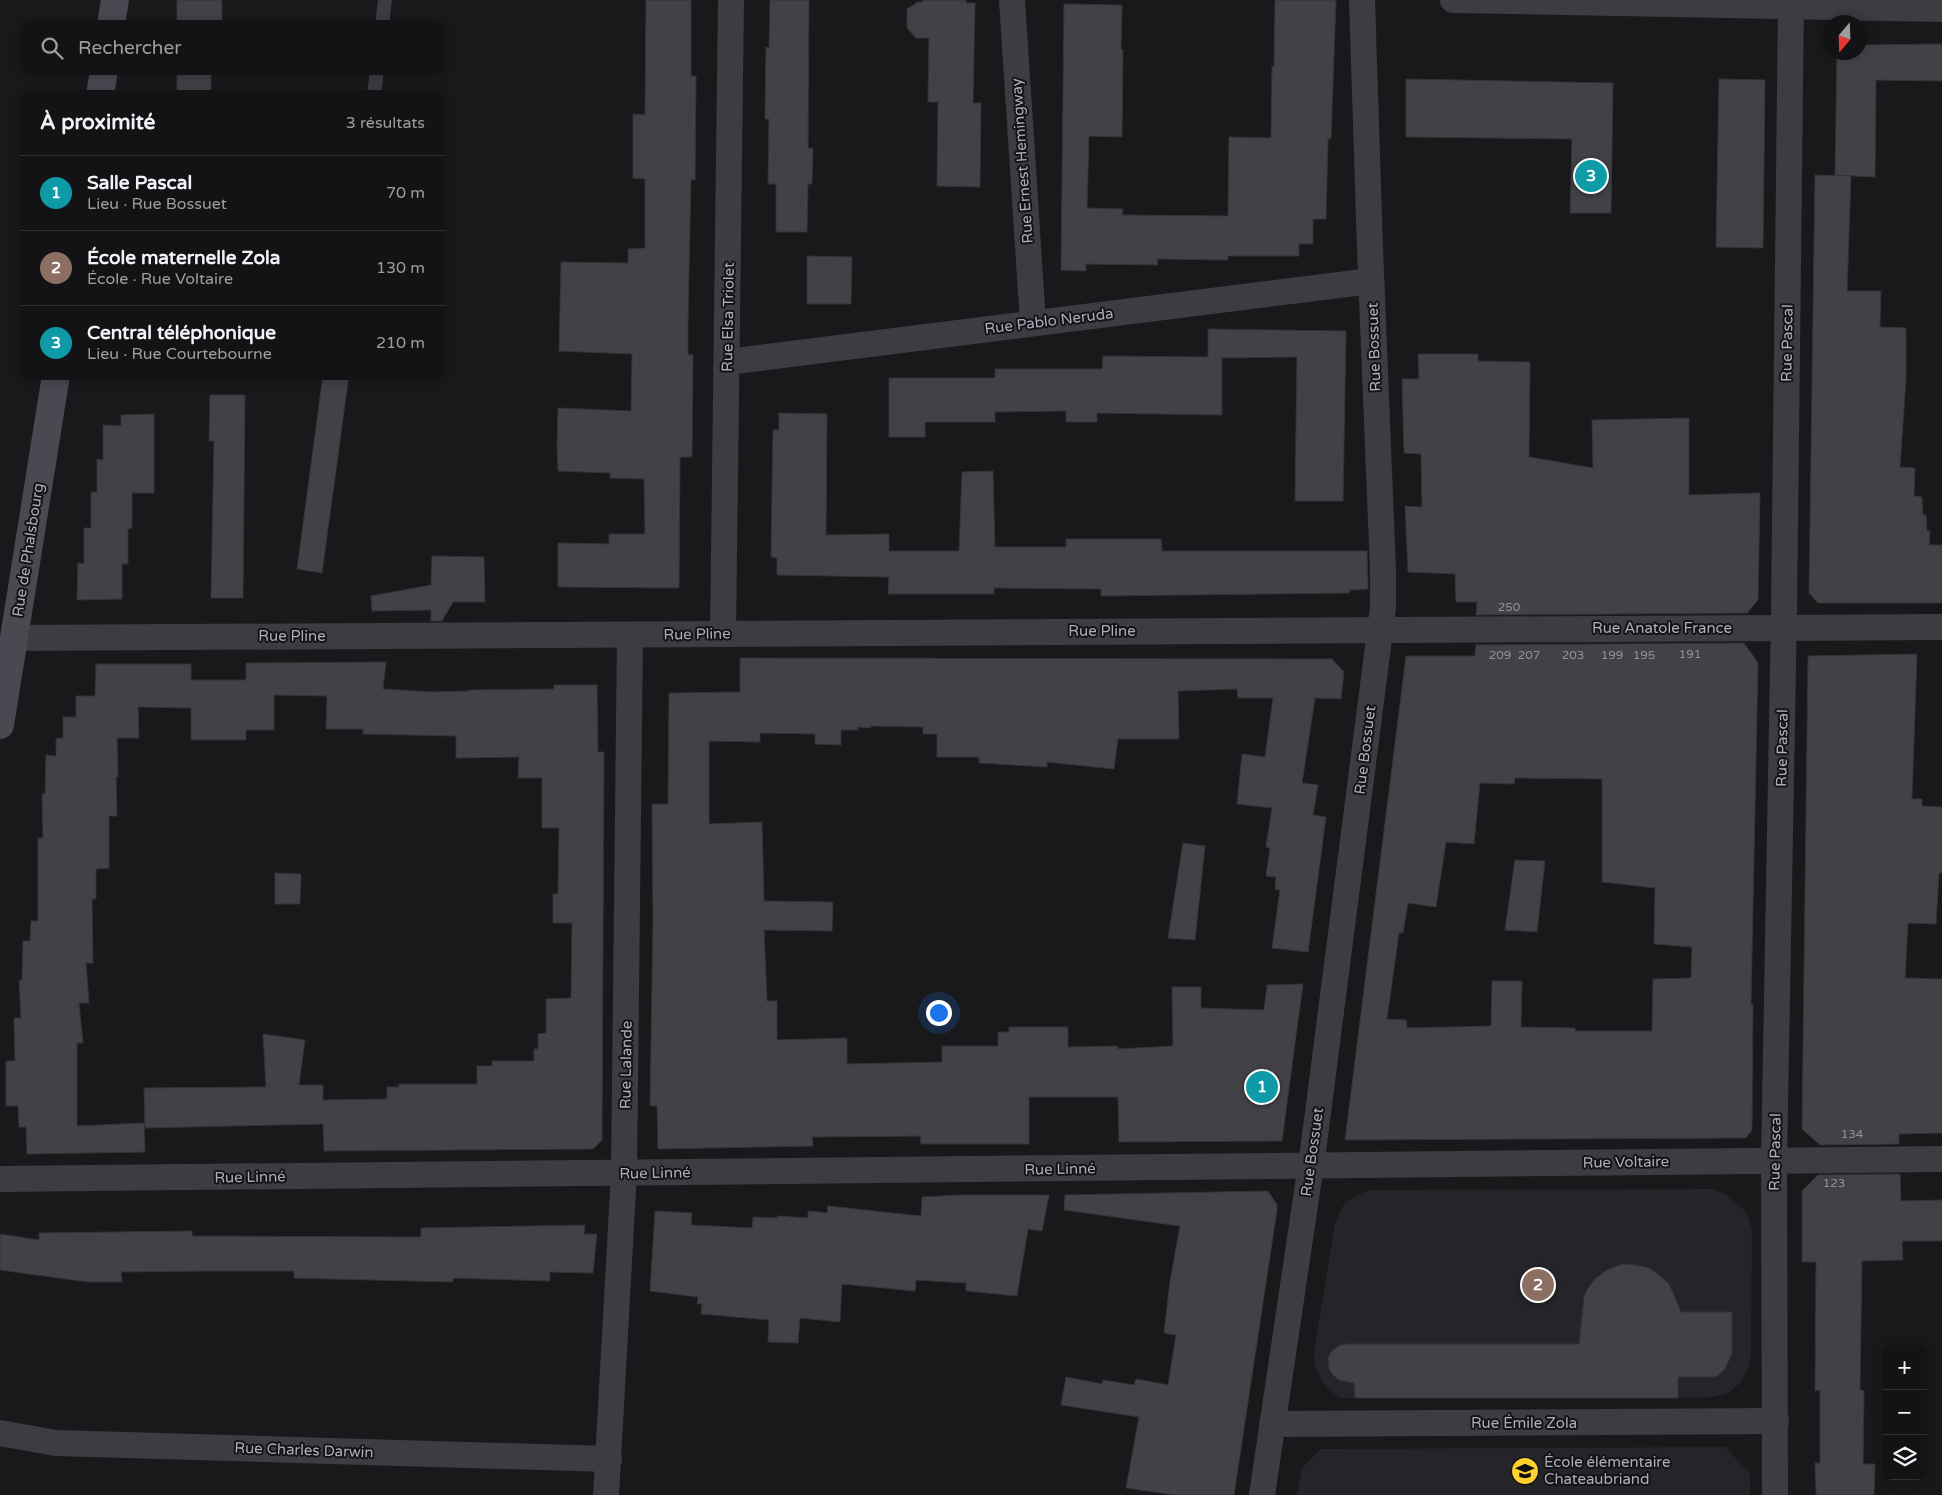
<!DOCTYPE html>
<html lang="fr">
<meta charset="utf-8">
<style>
body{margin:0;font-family:"Varela Round",sans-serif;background:#1c1c1e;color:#f1f3f6}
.controls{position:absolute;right:15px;bottom:15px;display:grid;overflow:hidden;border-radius:10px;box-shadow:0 2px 12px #0003}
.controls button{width:45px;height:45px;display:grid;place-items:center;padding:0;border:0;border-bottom:1px solid #323234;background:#131315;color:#f1f3f6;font:25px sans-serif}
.compass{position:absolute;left:1822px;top:15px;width:45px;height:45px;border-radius:50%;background:#131315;box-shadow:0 2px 12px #0003;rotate:199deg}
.you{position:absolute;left:938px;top:1012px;width:18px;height:18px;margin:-12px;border:4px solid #fff;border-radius:50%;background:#1a73e8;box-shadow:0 0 0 8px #1a73e833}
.badge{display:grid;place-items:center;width:32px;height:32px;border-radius:50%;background:#ffd12e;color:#fff;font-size:16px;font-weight:700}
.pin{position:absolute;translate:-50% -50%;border:2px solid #fff;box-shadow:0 1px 5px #0006}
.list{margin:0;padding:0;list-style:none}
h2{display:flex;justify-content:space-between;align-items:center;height:65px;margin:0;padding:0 20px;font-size:21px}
h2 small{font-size:16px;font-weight:400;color:#9d9ea0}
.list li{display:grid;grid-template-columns:32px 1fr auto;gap:15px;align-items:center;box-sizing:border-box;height:75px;padding:0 20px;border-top:1px solid #323234}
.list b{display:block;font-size:19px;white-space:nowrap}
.list p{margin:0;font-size:16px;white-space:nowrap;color:#9d9ea0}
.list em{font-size:16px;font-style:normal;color:#9d9ea0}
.icon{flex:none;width:28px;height:28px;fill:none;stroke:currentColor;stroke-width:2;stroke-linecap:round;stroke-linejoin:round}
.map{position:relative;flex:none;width:1942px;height:1495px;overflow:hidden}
.search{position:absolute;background:#131315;box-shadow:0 2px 12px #0003;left:20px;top:20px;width:425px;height:55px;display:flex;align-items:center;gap:12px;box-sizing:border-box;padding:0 18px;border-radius:15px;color:#9d9ea0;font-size:19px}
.panel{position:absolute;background:#131315;box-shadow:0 2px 12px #0003;left:20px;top:90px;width:425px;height:290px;border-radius:15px}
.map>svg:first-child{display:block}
.built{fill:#252529}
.building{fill:#414146;stroke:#343338;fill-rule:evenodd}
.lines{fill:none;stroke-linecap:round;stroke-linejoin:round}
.lane{stroke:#3c3c43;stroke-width:14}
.street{stroke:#3c3c43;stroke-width:26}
.secondary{stroke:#484951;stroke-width:28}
.labels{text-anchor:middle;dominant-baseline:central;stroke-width:4;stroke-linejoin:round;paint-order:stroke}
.number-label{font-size:12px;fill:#90939e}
.street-label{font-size:15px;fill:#abaebc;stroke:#141417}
.poi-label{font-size:15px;fill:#abaebc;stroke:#141417;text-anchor:start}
</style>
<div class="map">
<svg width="1942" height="1495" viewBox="0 0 1942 1495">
<rect width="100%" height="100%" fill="#19191c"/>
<g class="built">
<path d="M 1711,1189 L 1726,1194 L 1742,1208 L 1748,1216 L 1752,1230 L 1751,1355 L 1748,1369 L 1742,1381 L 1729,1393 L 1714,1397 L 1678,1398 L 1342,1398 L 1337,1396 L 1327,1388 L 1320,1378 L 1316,1369 L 1314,1359 L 1315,1346 L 1335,1223 L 1341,1209 L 1346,1202 L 1357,1195 L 1370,1190 Z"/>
<path d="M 1725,1447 L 1750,1473 L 1750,1495 L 1297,1495 L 1302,1468 L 1321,1449 Z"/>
</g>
<g class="building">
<rect x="177" y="0" width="45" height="25"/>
<path d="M 646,0 L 691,0 L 691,76 L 696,76 L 695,180 L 691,179 L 688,319 L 688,354 L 693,355 L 692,457 L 680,457 L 679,588 L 558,587 L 558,543 L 609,544 L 609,534 L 645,534 L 644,479 L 610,478 L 610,473 L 558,471 L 557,447 L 558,408 L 631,411 L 632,354 L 559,351 L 561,262 L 628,263 L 628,249 L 645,248 L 645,179 L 633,178 L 633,114 L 645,115 Z"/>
<path d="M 770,0 L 809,0 L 808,148 L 813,148 L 812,184 L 808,184 L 807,232 L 776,232 L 776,184 L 768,184 L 769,119 L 765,119 L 766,47 L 769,48 Z"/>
<path d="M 923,0 L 966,0 L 966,3 L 975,3 L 973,103 L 981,103 L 980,187 L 937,186 L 938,102 L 928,102 L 929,38 L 916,38 L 907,28 L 907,9 L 918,2 L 923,2 Z"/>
<path d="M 1275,0 L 1336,0 L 1331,139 L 1328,139 L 1326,219 L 1313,219 L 1313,244 L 1299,244 L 1299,256 L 1228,256 L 1228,260 L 1157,259 L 1158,265 L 1086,264 L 1086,271 L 1061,270 L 1064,4 L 1122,5 L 1121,49 L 1123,50 L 1122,137 L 1089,136 L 1087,208 L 1123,209 L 1122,215 L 1228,216 L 1229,137 L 1271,138 L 1272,66 L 1274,67 Z"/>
<path d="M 1942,44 L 1942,81 L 1876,80 L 1875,177 L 1835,175 L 1837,52 L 1860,52 L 1860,45 Z"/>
<path d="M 177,70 L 222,70 L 222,71 L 211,71 L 211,95 L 177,95 Z"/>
<path d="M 1406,79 L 1613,83 L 1611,213 L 1570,213 L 1572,139 L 1406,137 Z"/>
<path d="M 1719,79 L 1765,80 L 1763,248 L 1716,247 Z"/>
<path d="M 1815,175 L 1851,176 L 1847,291 L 1881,291 L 1880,327 L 1906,328 L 1906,378 L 1900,467 L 1915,468 L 1914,496 L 1922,497 L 1923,515 L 1926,515 L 1927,531 L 1930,531 L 1929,545 L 1942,545 L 1942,603 L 1818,603 L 1809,593 Z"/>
<path d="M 807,256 L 852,257 L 851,304 L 807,304 Z"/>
<path d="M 1208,329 L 1346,331 L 1343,501 L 1295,501 L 1297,357 L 1222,358 L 1222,415 L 1097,413 L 1097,422 L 1066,422 L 1066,411 L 995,412 L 995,422 L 925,422 L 925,437 L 889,437 L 889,378 L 995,378 L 995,369 L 1102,369 L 1103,356 L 1208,357 Z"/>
<path d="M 1418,354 L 1478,354 L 1478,361 L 1530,362 L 1529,457 L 1593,468 L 1592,420 L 1689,418 L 1689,495 L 1760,493 L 1758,600 L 1747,613 L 1476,615 L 1477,602 L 1456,602 L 1455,574 L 1408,572 L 1405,506 L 1422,507 L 1421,454 L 1404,453 L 1402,379 L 1419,379 Z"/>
<path d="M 323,375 L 349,375 L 322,573 L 297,569 Z"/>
<path d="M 210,395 L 245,395 L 243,598 L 211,598 L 214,441 L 209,441 Z"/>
<path d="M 779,413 L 827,414 L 826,535 L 889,534 L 889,551 L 959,551 L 962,472 L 993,471 L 995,547 L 1066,547 L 1066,539 L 1161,539 L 1162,551 L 1367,551 L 1368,589 L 1350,590 L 1349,593 L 1101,596 L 1101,589 L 994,588 L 994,594 L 888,594 L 889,577 L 777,575 L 777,558 L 771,557 L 772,491 L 773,430 L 779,430 Z"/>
<path d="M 154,414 L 154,493 L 132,493 L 132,528 L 128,529 L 128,564 L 122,564 L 122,599 L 77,600 L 78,563 L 84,564 L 84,528 L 91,528 L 91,492 L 97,492 L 97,459 L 103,460 L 103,425 L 121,426 L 121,415 Z"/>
<path d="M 432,556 L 484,557 L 485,602 L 453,602 L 442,621 L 431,621 L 431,610 L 372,611 L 371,596 L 431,585 Z"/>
<path d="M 1744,643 L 1758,663 L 1751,1004 L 1753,1004 L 1752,1130 L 1746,1138 L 1345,1140 L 1406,656 L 1475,656 L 1476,645 ZM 1515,778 L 1602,779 L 1602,882 L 1655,888 L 1654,944 L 1692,947 L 1691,978 L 1653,979 L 1652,1031 L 1575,1031 L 1575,1028 L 1521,1027 L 1522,981 L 1492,981 L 1491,1026 L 1407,1028 L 1406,1020 L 1387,1019 L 1399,933 L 1403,933 L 1408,903 L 1436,907 L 1446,842 L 1474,844 L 1480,783 L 1514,784 Z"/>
<path d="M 1917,654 L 1912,799 L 1922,799 L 1922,806 L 1942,807 L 1942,873 L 1939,873 L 1936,924 L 1908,923 L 1905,978 L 1942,979 L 1942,1133 L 1899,1134 L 1899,1144 L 1820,1145 L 1802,1129 L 1808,656 Z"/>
<path d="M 740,658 L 1332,659 L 1344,672 L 1341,699 L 1315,698 L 1302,783 L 1318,785 L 1313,815 L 1326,817 L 1308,952 L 1272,948 L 1280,890 L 1275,889 L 1276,877 L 1266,876 L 1270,848 L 1266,847 L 1272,808 L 1237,804 L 1242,754 L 1265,757 L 1273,698 L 1238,698 L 1237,689 L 1178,691 L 1179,739 L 1118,739 L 1114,769 L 1047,762 L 1047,767 L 979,763 L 979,757 L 937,757 L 937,734 L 923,734 L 923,727 L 871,726 L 871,728 L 858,727 L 858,730 L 841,730 L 841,745 L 815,744 L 815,734 L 760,733 L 760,742 L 709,741 L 709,824 L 762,822 L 764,901 L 833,902 L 832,931 L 764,930 L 767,1001 L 777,1001 L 777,1040 L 847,1038 L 847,1064 L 942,1062 L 942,1046 L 998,1046 L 998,1032 L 1009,1032 L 1009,1027 L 1068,1027 L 1068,1047 L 1118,1046 L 1118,1049 L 1173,1046 L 1172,987 L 1201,987 L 1201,1008 L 1264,1010 L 1267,985 L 1303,984 L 1282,1141 L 1119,1142 L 1118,1097 L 1029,1097 L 1029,1144 L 921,1144 L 920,1136 L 812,1137 L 813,1146 L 658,1149 L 657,1106 L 650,1106 L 653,920 L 652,804 L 668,804 L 669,693 L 740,692 Z"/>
<path d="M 386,662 L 383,689 L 432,692 L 469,691 L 469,690 L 554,689 L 554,685 L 597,685 L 598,752 L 604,752 L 602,1140 L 593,1149 L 324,1151 L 323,1124 L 145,1128 L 144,1088 L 266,1087 L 263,1034 L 305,1040 L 299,1085 L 323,1085 L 323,1100 L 387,1099 L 387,1087 L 399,1087 L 399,1084 L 477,1084 L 477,1066 L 492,1066 L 492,1061 L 534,1061 L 534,1049 L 538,1049 L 538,1034 L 546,1033 L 546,999 L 571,998 L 572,923 L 553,923 L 553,894 L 558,894 L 559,828 L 542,828 L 542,778 L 518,778 L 519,757 L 456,758 L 456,736 L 363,734 L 363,729 L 326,729 L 327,696 L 274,695 L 274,730 L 246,730 L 246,740 L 191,740 L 191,708 L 138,707 L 139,738 L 117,738 L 118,777 L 116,777 L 117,816 L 109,816 L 109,868 L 96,869 L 96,899 L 92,899 L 93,963 L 86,963 L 89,1003 L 79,1003 L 83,1043 L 77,1043 L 77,1126 L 144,1123 L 145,1152 L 27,1154 L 26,1127 L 19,1127 L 18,1106 L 6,1106 L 6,1061 L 15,1061 L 14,1018 L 21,1018 L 19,980 L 22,980 L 23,941 L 30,941 L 31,921 L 38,921 L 38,838 L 43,838 L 42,794 L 45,794 L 46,755 L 56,756 L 56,739 L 63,738 L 63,717 L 76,717 L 76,696 L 95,696 L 96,664 L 191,664 L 191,680 L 246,680 L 246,663 Z"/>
<path d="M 1183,843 L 1205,846 L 1195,940 L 1168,938 Z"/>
<path d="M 1515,860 L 1545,861 L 1537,932 L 1505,930 Z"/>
<path d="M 275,873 L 301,874 L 300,904 L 275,904 Z"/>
<path d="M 1900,1174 L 1901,1201 L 1942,1200 L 1942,1241 L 1902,1241 L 1903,1260 L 1862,1261 L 1860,1390 L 1864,1391 L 1863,1464 L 1875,1464 L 1874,1495 L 1816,1495 L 1815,1463 L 1820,1463 L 1820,1390 L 1815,1391 L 1816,1262 L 1802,1262 L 1802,1191 L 1818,1175 Z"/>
<path d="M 1268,1191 L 1277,1205 L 1277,1210 L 1234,1495 L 1175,1495 L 1126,1488 L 1139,1417 L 1061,1405 L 1066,1377 L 1102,1384 L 1103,1380 L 1134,1385 L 1136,1379 L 1168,1385 L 1176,1335 L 1164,1333 L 1170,1281 L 1180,1226 L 1064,1210 L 1065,1195 Z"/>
<path d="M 958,1195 L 1049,1195 L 1042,1231 L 1028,1229 L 1017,1296 L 966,1291 L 966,1283 L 916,1280 L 915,1291 L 842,1284 L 840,1322 L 800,1318 L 798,1343 L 768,1342 L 769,1320 L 701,1314 L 702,1304 L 697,1304 L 698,1297 L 650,1291 L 655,1211 L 692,1213 L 691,1225 L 752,1228 L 753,1217 L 777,1218 L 777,1216 L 808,1218 L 808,1211 L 827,1213 L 828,1206 L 921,1216 L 922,1197 Z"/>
<path d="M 585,1225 L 584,1234 L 597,1234 L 593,1273 L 550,1272 L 550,1281 L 453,1278 L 453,1282 L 294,1278 L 294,1271 L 207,1271 L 121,1272 L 122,1282 L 88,1282 L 0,1270 L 0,1234 L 39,1240 L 39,1233 L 192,1231 L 192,1236 L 421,1237 L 421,1228 Z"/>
<path d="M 1622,1264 L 1635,1265 L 1649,1268 L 1659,1275 L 1669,1284 L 1681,1312 L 1732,1312 L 1732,1353 L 1725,1369 L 1716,1377 L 1678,1377 L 1678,1398 L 1355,1398 L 1354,1383 L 1339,1380 L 1332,1374 L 1329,1368 L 1328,1358 L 1332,1351 L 1340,1345 L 1347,1344 L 1579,1344 L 1584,1297 L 1588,1288 L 1596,1278 L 1607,1270 Z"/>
</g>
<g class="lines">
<g class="lane">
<path d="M 382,25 L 385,0"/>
<path d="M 374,95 L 377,70"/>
</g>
<g class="street">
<path d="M 1012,0 L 1033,323"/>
<path d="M 1453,0 L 1942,9"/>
<path d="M 727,362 L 1371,281"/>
<path d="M 723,634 L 731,0"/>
<path d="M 14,638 L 1942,627"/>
<path d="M 0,1179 L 1942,1159"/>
<path d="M 1272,1424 L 1776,1421"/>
<path d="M 0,1433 L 56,1443 L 609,1459"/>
<path d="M 606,1495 L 624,1173 L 630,635"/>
<path d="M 1262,1495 L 1313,1151 L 1383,608 L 1383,571 L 1370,248 L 1362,0"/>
<path d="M 1775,1495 L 1774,1161 L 1784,613 L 1791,0"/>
</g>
<g class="secondary">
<path d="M 111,25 L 115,0"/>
<path d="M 100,95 L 104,70"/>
<path d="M 0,725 L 56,375"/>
</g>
</g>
<defs>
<g id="school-disc" transform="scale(1.4375)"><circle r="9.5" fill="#ffd12e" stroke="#141417"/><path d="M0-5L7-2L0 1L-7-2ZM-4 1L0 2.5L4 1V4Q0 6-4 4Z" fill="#111"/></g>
</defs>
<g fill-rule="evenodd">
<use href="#school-disc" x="1525" y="1471"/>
</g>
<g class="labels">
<g class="number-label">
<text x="1509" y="607">250</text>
<text x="1690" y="654">191</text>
<text x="1500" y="655">209</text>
<text x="1529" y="655">207</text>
<text x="1573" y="655">203</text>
<text x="1612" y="655">199</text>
<text x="1644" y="655">195</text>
<text x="1852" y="1134">134</text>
<text x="1834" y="1183">123</text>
</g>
<g class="street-label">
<text transform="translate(1022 161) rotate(-94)">Rue Ernest Hemingway</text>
<text transform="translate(728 317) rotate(-89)">Rue Elsa Triolet</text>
<text transform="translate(1049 321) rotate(-7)">Rue Pablo Neruda</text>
<text transform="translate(1787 343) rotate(-89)">Rue Pascal</text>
<text transform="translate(1374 347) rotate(-92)">Rue Bossuet</text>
<text transform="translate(28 550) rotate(-81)">Rue de Phalsbourg</text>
<text x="1662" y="628">Rue Anatole France</text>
<text x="1102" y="631">Rue Pline</text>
<text transform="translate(697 634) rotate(-1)">Rue Pline</text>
<text x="292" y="636">Rue Pline</text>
<text transform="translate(1782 748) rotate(-89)">Rue Pascal</text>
<text transform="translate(1365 750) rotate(-83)">Rue Bossuet</text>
<text transform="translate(626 1065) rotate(-89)">Rue Lalande</text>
<text transform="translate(1312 1152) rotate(-82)">Rue Bossuet</text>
<text transform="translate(1775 1152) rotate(-89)">Rue Pascal</text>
<text transform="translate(1626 1162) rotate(-1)">Rue Voltaire</text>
<text transform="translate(1060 1169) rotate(-1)">Rue Linné</text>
<text transform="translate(655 1173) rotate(-1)">Rue Linné</text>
<text transform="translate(250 1177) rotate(-1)">Rue Linné</text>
<text x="1524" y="1423">Rue Émile Zola</text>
<text transform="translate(304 1450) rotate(2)">Rue Charles Darwin</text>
</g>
<g class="poi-label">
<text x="1544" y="1462">École élémentaire<tspan x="1544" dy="17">Chateaubriand</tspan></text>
</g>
</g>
</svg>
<div class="controls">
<button>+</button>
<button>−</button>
<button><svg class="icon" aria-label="layers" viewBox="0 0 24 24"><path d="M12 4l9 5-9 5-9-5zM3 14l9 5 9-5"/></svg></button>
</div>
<svg class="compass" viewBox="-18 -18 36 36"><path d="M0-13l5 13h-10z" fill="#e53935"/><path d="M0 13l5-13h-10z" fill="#9d9ea0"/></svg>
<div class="you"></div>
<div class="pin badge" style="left:1262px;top:1087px;background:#0f9aa8">1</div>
<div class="pin badge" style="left:1538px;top:1285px;background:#8d6e63">2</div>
<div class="pin badge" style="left:1591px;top:176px;background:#0f9aa8">3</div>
<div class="search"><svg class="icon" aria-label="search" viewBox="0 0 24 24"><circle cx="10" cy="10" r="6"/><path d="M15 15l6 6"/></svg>Rechercher</div>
<section class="panel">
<h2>À proximité<small>3 résultats</small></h2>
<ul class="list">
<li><span class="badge" style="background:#0f9aa8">1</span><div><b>Salle Pascal</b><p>Lieu · Rue Bossuet</p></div><em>70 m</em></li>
<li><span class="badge" style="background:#8d6e63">2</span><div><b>École maternelle Zola</b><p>École · Rue Voltaire</p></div><em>130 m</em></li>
<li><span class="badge" style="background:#0f9aa8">3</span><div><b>Central téléphonique</b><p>Lieu · Rue Courtebourne</p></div><em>210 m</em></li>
</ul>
</section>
</div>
